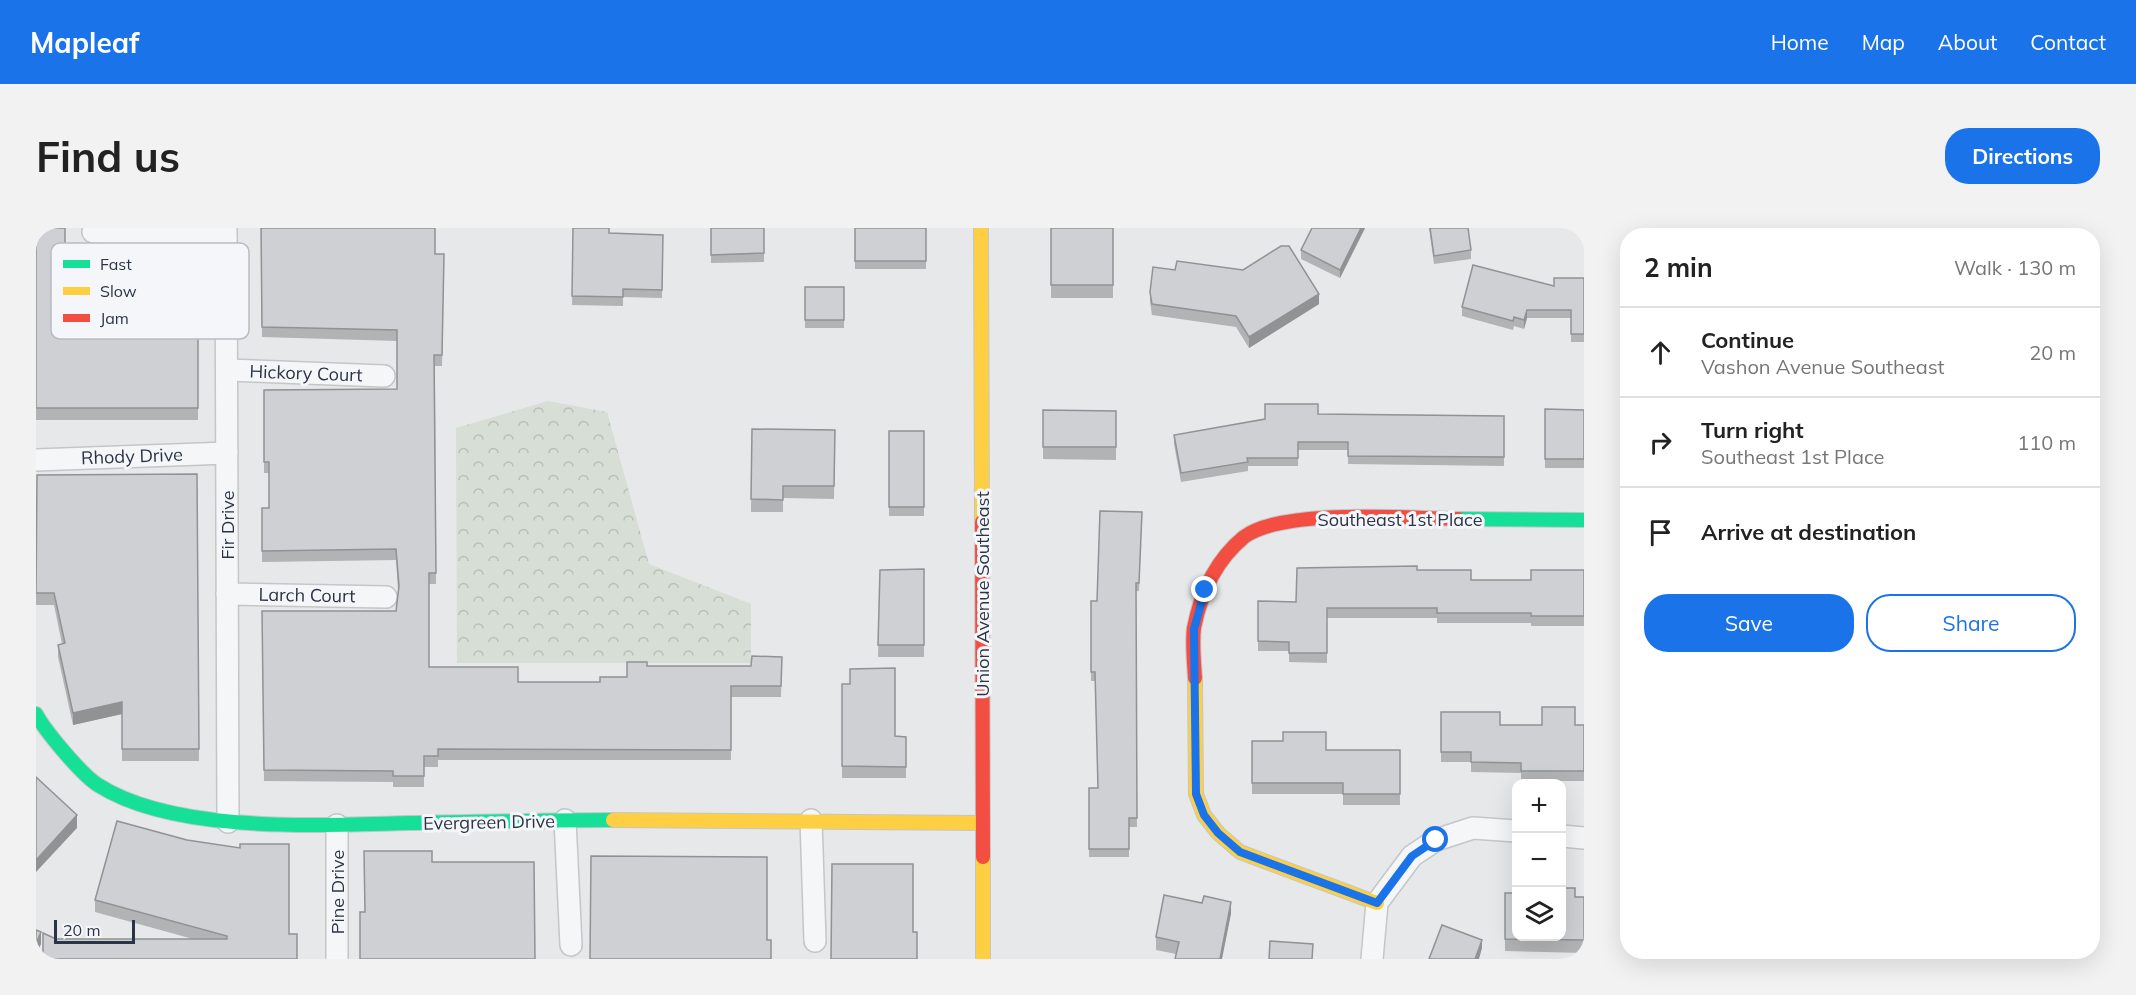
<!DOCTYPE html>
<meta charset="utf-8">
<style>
body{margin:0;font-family:Mulish,sans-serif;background:#f2f2f2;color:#222}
.controls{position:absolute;right:18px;bottom:18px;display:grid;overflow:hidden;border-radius:12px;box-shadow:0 6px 24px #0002}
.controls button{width:54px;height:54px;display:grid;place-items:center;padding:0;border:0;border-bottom:2px solid #e0e0e0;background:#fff;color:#222;font:30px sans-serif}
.scale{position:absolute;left:18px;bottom:15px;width:81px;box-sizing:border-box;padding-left:6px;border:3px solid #2b3445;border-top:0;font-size:16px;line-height:21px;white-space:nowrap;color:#2b3445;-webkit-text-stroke:4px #f4f6f9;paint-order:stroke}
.stop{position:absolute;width:18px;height:18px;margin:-14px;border:4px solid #1a73e8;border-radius:50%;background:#fff}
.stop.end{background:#1a73e8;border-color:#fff;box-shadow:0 2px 6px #0008}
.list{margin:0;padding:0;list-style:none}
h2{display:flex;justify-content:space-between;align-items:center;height:78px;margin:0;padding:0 24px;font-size:26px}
h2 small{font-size:20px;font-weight:400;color:#767676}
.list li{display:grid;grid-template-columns:39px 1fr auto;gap:18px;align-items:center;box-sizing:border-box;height:90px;padding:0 24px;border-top:2px solid #e0e0e0}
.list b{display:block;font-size:22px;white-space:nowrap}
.list p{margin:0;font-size:20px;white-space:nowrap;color:#767676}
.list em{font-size:20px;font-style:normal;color:#767676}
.actions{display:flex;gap:12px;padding:18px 24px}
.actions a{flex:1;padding:14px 0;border:2px solid #1a73e8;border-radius:24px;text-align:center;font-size:21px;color:#1a73e8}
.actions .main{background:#1a73e8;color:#fff}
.icon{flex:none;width:33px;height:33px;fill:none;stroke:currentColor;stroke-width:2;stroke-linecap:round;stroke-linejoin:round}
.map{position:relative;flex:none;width:1548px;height:731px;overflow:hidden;border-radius:24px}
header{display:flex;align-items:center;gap:36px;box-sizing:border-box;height:84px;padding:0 30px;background:#1a73e8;color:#fff}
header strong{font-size:28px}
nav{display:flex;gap:33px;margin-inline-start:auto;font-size:21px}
.intro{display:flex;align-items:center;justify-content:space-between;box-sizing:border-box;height:144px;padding:0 36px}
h1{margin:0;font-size:42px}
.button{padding:15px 27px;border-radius:24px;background:#1a73e8;color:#fff;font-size:21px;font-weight:700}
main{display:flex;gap:36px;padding:0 36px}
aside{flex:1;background:#fff;border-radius:24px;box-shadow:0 6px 24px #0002}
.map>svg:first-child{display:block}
.forest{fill:url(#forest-crowns)}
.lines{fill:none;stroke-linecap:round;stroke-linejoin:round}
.street-casing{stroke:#c4c6c8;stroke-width:24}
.fast-casing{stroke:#c4c6c8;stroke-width:16}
.slow-casing{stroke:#c4c6c8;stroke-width:16}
.jam-casing{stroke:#c4c6c8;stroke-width:16}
.street{stroke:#f5f6f7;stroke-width:21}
.fast{stroke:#16e098;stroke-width:14}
.slow{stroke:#ffcf43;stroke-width:14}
.jam{stroke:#f24e42;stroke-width:14}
.wall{fill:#b1b3b5}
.shaded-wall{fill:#909294}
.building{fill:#ced0d3;stroke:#909294;stroke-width:1.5}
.route{stroke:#1a73e8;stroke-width:8}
.labels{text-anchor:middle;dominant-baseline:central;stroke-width:6;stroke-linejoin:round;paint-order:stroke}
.street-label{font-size:18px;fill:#2b3445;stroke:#f4f6f9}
.key{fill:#f4f6f9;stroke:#b8bcc3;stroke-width:1.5}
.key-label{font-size:16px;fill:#2b3445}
</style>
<header>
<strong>Mapleaf</strong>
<nav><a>Home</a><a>Map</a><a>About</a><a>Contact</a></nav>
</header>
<div class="intro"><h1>Find us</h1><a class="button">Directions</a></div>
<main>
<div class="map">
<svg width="1548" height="731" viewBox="0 0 1548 731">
<defs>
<pattern id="forest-crowns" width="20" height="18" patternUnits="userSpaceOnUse" patternTransform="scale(1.5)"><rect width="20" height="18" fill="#d6ded6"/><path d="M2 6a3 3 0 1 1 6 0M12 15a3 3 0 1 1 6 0" fill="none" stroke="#b8bfb9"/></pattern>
</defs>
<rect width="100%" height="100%" fill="#e6e8ea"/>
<path class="forest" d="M 512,173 L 571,184 L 613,336 L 715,376 L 715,435 L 421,435 L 420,200 Z"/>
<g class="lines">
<g class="street-casing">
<g id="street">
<path d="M 190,0 L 192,594"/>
<path d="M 57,4 L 190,10"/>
<path d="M 191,142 L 348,148"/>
<path d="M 0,232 L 191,225"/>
<path d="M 191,366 L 350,369"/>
<path d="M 529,592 L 535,717"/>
<path d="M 775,592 L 779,713"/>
<path d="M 301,597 L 301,731"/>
<path d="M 1526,608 L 1548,610"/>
<path d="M 1336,731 L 1341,675 L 1376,628 L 1400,612 L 1437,600 L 1480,603"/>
</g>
</g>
<g class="fast-casing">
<g id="fast">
<path d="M 1422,291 L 1548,292"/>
<path d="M 0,486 C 9,503 46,547 62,557 C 139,606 284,597 373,595 C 441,594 509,592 577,592"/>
</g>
</g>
<g class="slow-casing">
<g id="slow">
<path d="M 945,0 L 946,294"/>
<path d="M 1159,450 L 1160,566 L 1168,587 L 1182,605 L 1204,624 L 1341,675"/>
<path d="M 577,592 L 946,595"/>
<path d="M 947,629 L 947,731"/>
</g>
</g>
<g class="jam-casing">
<g id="jam">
<path d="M 946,294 L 947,629"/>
<path d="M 1159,450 C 1158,434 1156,415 1158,400 C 1165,364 1180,332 1208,309 C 1247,280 1372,290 1422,291"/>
</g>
</g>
<use href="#street" class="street"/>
<use href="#fast" class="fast"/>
<use href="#slow" class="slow"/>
<use href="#jam" class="jam"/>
</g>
<g class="wall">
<path d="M 0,0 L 29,17 L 155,108 L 162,108 L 162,192 L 0,192 Z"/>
<path d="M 225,0 L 399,26 L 408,37 L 406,138 L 399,138 L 400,356 L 393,356 L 393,439 L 482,454 L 564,454 L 591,449 L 611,438 L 715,438 L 746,429 L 745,469 L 695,469 L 695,532 L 402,532 L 402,539 L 388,539 L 388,559 L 357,559 L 357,554 L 228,553 L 226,383 L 360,383 L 362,362 L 360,332 L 226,334 L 226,280 L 233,280 L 233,245 L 228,245 L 228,162 L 361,161 L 361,113 L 226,109 Z"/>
<path d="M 537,0 L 573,5 L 627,7 L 626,70 L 587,69 L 587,78 L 536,77 Z"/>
<path d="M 675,0 L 728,0 L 728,34 L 675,35 Z"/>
<rect x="819" y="0" width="71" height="41"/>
<rect x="1015" y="0" width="62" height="70"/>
<path d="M 1329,0 L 1304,50 L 1265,31 L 1265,22 Z"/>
<path d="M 1393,0 L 1432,0 L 1435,22 L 1435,31 L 1398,36 Z"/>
<path d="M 1548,50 L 1548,114 L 1535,114 L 1535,90 L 1491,90 L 1488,101 L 1478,98 L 1477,102 L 1426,88 L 1426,79 L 1518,58 Z"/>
<rect x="769" y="59" width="39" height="41"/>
<path d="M 1114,64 L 1283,76 L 1213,120 L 1200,99 L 1116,87 L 1114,74 Z"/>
<path d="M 1509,181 L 1548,182 L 1548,240 L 1509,240 Z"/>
<path d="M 1007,182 L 1080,183 L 1080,232 L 1007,231 Z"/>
<path d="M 1282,186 L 1468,188 L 1468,238 L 1312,236 L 1312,222 L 1262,222 L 1262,238 L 1212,238 L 1212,243 L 1145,254 L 1138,216 L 1138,207 L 1229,191 Z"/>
<path d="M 716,201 L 799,202 L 798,271 L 747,270 L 747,284 L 715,284 Z"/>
<rect x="853" y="203" width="35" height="85"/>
<path d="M 161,246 L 163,533 L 86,533 L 86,486 L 37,497 L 22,429 L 22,417 L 26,416 L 18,377 L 0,377 L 0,337 Z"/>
<path d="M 1106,284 L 1103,363 L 1100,363 L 1101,599 L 1093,599 L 1093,629 L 1053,629 L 1053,560 L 1062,560 L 1059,453 L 1055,453 L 1055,373 L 1061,373 Z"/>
<path d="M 888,341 L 888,429 L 842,429 L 844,342 Z"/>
<path d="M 1381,342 L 1435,352 L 1495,352 L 1548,342 L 1548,398 L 1495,398 L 1495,395 L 1401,395 L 1401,390 L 1291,390 L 1291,435 L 1253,434 L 1253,423 L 1222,423 L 1222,373 L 1260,374 Z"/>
<path d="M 806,456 L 859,508 L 870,509 L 870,550 L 806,550 Z"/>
<path d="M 1405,484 L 1464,497 L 1548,497 L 1548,553 L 1485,553 L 1485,545 L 1435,544 L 1435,534 L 1405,534 Z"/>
<path d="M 1216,513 L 1290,522 L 1364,522 L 1364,577 L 1307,577 L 1307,566 L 1216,566 Z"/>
<path d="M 151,612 L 204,620 L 253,706 L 261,731 L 20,711 L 157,711 L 59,684 L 59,672 Z"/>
<path d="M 1469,665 L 1548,669 L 1548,725 L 1469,723 Z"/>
<path d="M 1195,686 L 1140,726 L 1120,722 L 1120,709 Z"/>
</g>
<g class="shaded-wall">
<path d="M 1325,0 L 1329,0 L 1304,50 L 1304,42 Z"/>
<path d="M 1283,66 L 1283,76 L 1213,120 L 1213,109 Z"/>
<path d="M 1491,82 L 1491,90 L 1488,101 L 1488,92 Z"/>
<path d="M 86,474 L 86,486 L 37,497 L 37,485 Z"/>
<path d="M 41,587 L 41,600 L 0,644 L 0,632 Z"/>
<path d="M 1195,674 L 1195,686 L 1186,731 L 1184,731 Z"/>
<path d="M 5,704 L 5,716 L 0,727 L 0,715 Z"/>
<path d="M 1446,712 L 1446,720 L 1443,731 L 1439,731 Z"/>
</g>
<g class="building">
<path d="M 0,0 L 29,0 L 29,17 L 155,21 L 155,108 L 162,108 L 162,180 L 0,180 Z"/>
<path d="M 225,0 L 399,0 L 399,26 L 408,26 L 406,127 L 398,127 L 400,345 L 393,345 L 393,439 L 482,439 L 482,454 L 564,454 L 564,449 L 591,449 L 591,434 L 611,434 L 611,438 L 715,438 L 716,428 L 746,429 L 745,458 L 695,458 L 695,522 L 402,521 L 402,528 L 388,528 L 388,548 L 357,548 L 357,543 L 228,542 L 226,383 L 360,383 L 363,358 L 360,321 L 226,323 L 226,280 L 233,280 L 233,234 L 228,234 L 228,162 L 361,161 L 361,102 L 226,99 Z"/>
<path d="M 537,0 L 573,0 L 573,5 L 627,7 L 626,62 L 587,61 L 587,69 L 536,68 Z"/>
<path d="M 675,0 L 728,0 L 728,25 L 675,27 Z"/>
<rect x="819" y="0" width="71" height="33"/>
<rect x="1015" y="0" width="62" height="57"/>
<path d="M 1276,0 L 1325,0 L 1304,42 L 1265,22 Z"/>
<path d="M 1394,0 L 1432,0 L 1435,22 L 1398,28 Z"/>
<path d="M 1245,18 L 1253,18 L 1283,66 L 1213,109 L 1200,88 L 1116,76 L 1114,64 L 1117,39 L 1139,42 L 1141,33 L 1207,42 Z"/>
<path d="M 1437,37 L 1518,58 L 1518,50 L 1548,50 L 1548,106 L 1535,106 L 1535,82 L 1491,82 L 1488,92 L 1478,89 L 1477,93 L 1426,79 Z"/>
<rect x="769" y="59" width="39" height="33"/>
<path d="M 1229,176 L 1282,176 L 1282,186 L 1468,188 L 1468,229 L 1312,228 L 1312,214 L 1262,214 L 1262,230 L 1211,230 L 1212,234 L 1145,245 L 1138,207 L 1229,191 Z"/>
<path d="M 1509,181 L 1548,182 L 1548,231 L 1509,231 Z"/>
<path d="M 1007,182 L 1080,183 L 1080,219 L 1007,219 Z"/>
<path d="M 716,201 L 799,202 L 798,258 L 747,258 L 747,272 L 715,271 Z"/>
<rect x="853" y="203" width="35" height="76"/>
<path d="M 161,246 L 163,521 L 86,521 L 86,474 L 37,485 L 22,417 L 29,415 L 18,365 L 0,365 L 1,247 Z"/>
<path d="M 1064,283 L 1106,284 L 1103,355 L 1100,355 L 1101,590 L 1093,590 L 1093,621 L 1053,621 L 1053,560 L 1062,560 L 1059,444 L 1055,444 L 1055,373 L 1061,373 Z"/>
<path d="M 1381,338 L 1381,342 L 1435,342 L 1435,352 L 1495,352 L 1495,342 L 1548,342 L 1548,388 L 1495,388 L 1495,385 L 1401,385 L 1401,380 L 1291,380 L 1291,425 L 1253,425 L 1253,414 L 1222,413 L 1222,373 L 1260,374 L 1261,340 Z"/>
<path d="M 888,341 L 888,417 L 842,417 L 844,342 Z"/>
<path d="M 859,440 L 859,508 L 870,509 L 870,539 L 806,538 L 806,456 L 814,456 L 814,441 Z"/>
<path d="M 1506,479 L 1539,479 L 1539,497 L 1548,497 L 1548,543 L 1485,543 L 1485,535 L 1435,534 L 1435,524 L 1405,524 L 1405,484 L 1464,484 L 1464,497 L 1506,497 Z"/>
<path d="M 1247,504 L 1290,504 L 1290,522 L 1364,522 L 1364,566 L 1307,566 L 1307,555 L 1216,555 L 1216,513 L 1247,513 Z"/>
<path d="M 0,549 L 41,587 L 0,632 Z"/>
<path d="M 81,593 L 151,612 L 204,620 L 204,616 L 253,616 L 253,706 L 261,706 L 261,731 L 7,731 L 7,705 L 20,711 L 191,711 L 191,708 L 59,672 Z"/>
<path d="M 328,623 L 396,623 L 396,634 L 498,634 L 499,731 L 324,731 L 324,684 L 329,684 Z"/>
<path d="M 555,628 L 731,629 L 731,712 L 735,712 L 735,731 L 554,731 Z"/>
<path d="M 796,636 L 877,636 L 877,704 L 881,704 L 881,731 L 795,731 Z"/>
<path d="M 1526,660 L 1539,660 L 1539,669 L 1548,669 L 1548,712 L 1469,711 L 1469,665 L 1480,665 L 1480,708 L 1526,708 Z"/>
<path d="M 1128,667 L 1166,675 L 1168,668 L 1195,674 L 1184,731 L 1139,731 L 1143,714 L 1120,709 Z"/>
<path d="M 1406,697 L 1446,712 L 1439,731 L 1393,731 Z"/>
<path d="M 0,702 L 5,704 L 0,715 Z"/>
<path d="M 1234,713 L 1277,716 L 1276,731 L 1233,731 Z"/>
</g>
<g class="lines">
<path class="route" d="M 1169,362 L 1158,401 L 1160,566 L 1168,587 L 1182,605 L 1204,624 L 1341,675 L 1376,628 L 1400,612"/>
</g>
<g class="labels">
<g class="street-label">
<text transform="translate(270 145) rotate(2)">Hickory Court</text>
<text transform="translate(96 228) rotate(-2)">Rhody Drive</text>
<text x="1364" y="291">Southeast 1st Place</text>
<text transform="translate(191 297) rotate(-90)">Fir Drive</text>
<text transform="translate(946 366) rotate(-90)">Union Avenue Southeast</text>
<text transform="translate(271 367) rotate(1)">Larch Court</text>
<text transform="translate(453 594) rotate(-1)">Evergreen Drive</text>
<text transform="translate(301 664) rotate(-90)">Pine Drive</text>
</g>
</g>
<rect x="15" y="15" width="198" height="96" rx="9" class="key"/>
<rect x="27" y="32" width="27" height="8" fill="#16e098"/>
<rect x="27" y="59" width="27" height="8" fill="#ffcf43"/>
<rect x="27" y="86" width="27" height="8" fill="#f24e42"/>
<g class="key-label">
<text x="64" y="42">Fast</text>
<text x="64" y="69">Slow</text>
<text x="64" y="96">Jam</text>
</g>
</svg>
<div class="controls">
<button>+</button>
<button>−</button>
<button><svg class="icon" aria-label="layers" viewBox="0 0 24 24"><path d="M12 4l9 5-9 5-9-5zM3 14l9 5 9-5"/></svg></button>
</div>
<div class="scale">20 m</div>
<div class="stop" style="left:1400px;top:612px"></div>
<div class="stop end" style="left:1169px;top:362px"></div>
</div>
<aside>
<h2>2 min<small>Walk · 130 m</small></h2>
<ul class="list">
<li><svg class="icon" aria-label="ahead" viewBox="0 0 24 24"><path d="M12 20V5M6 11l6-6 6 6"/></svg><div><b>Continue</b><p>Vashon Avenue Southeast</p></div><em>20 m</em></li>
<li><svg class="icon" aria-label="right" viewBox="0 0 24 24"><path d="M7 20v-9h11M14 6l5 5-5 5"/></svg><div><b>Turn right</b><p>Southeast 1st Place</p></div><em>110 m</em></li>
<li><svg class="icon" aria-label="arrive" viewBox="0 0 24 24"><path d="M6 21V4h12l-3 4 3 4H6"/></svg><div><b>Arrive at destination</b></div></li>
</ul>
<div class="actions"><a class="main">Save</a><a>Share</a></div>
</aside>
</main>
